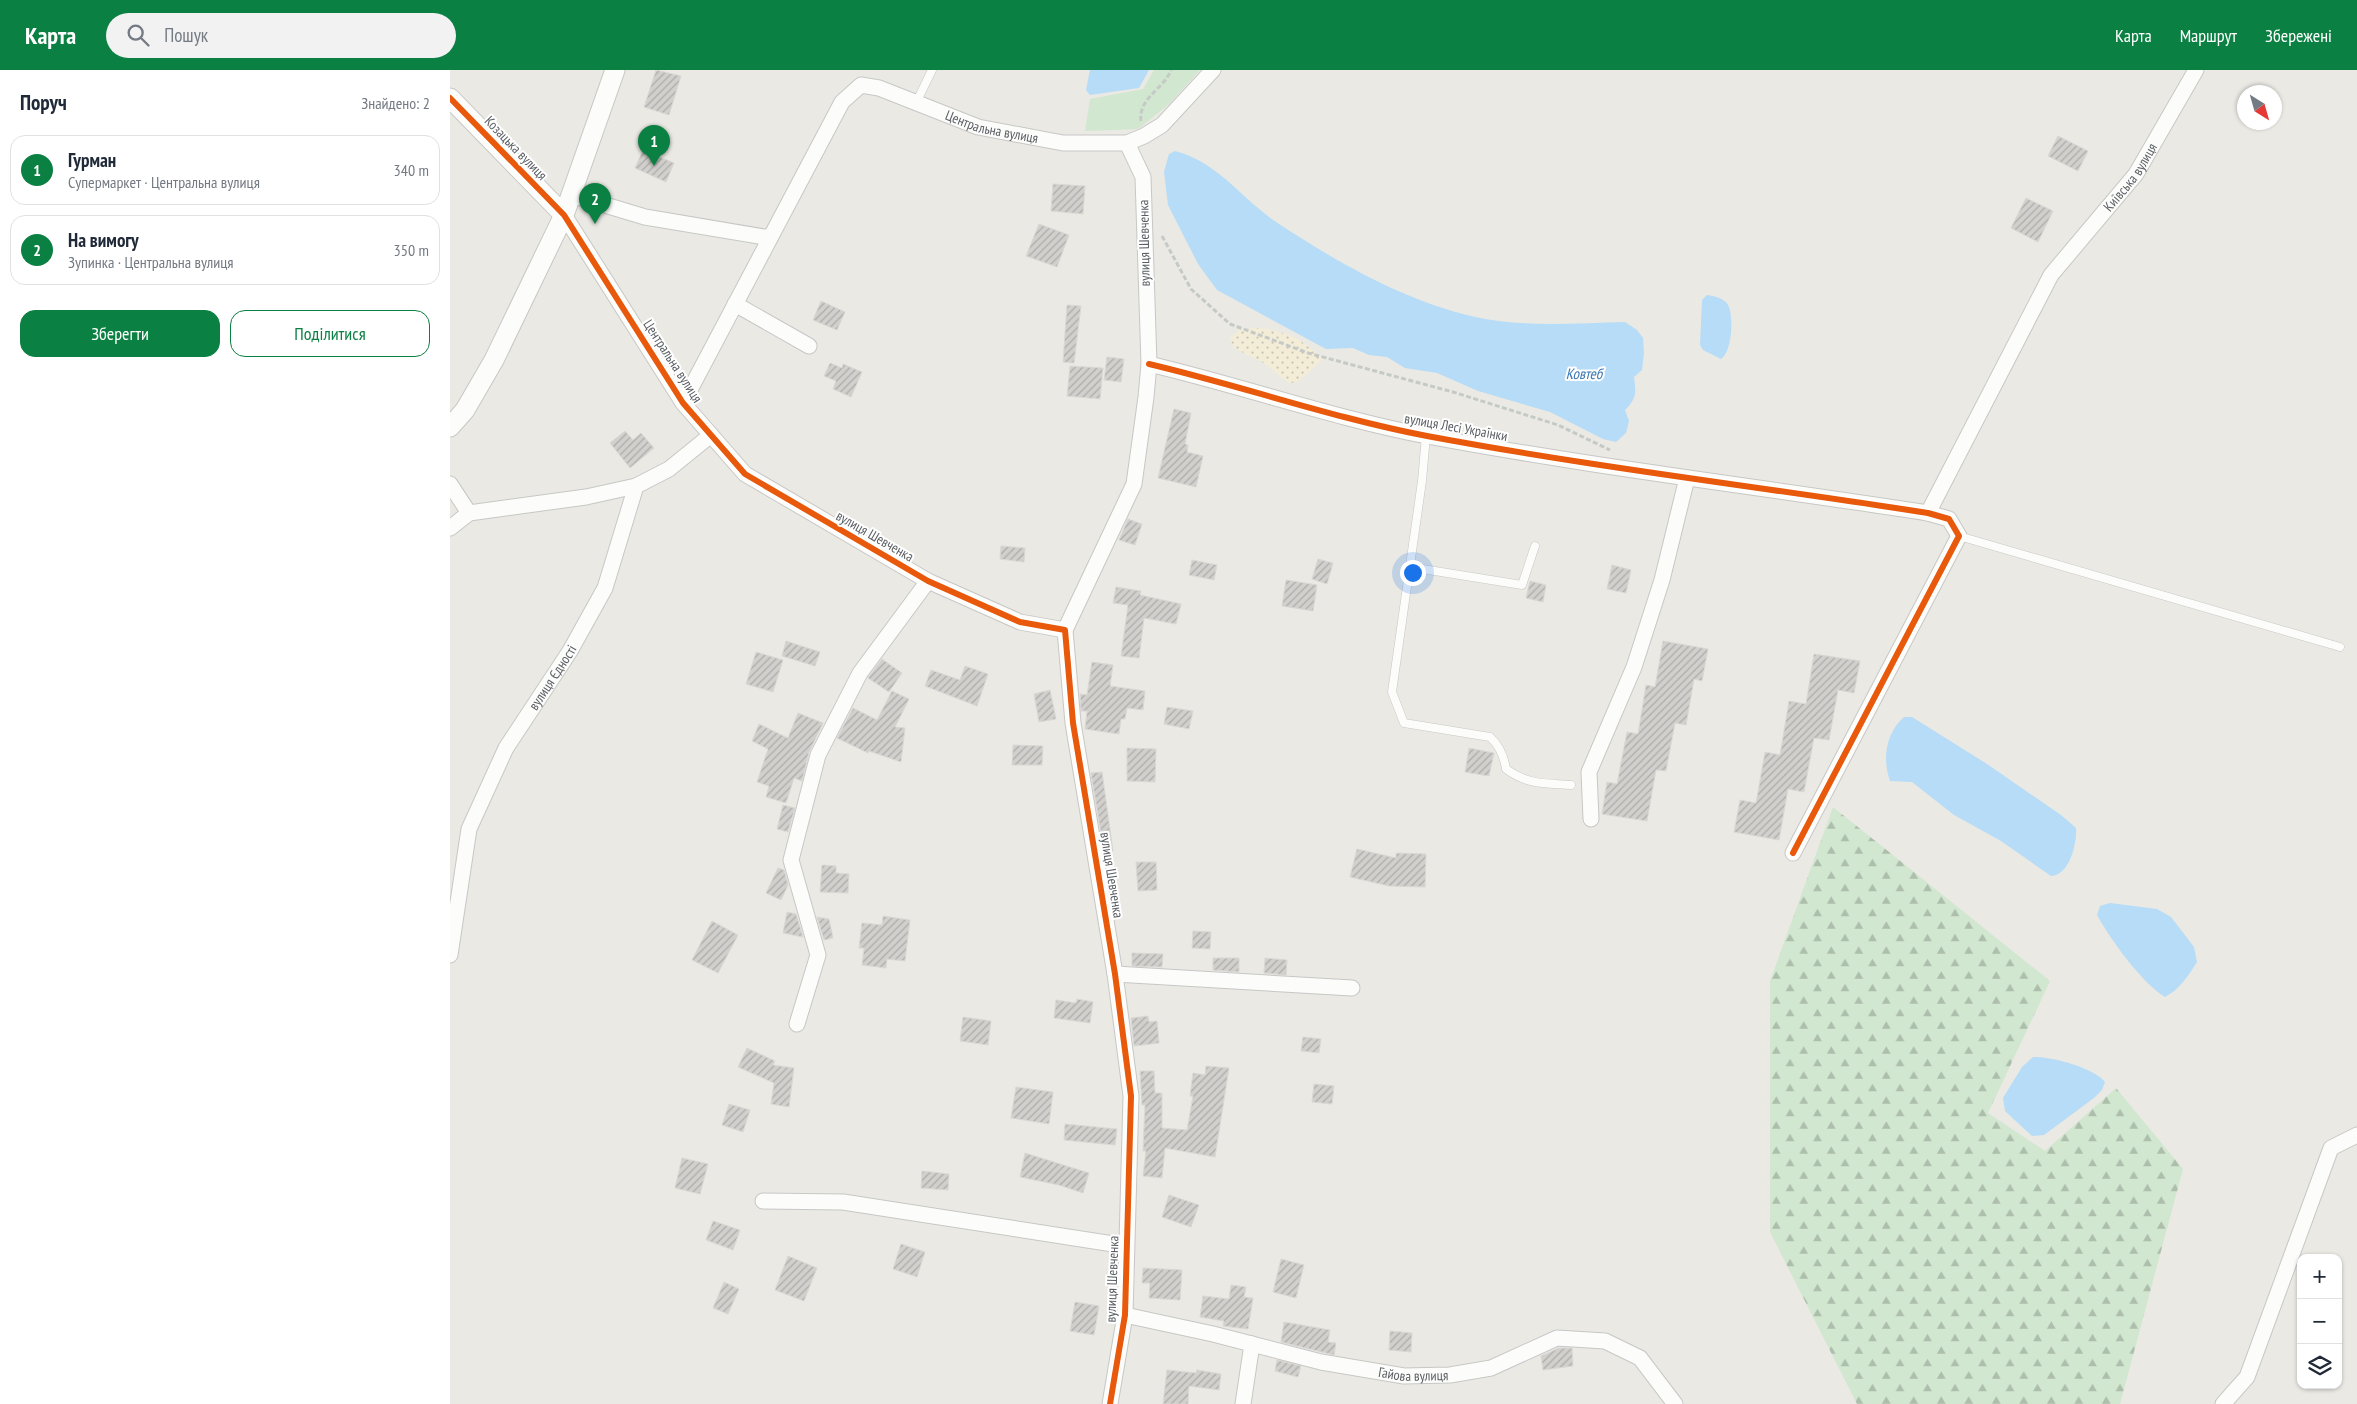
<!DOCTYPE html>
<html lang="uk">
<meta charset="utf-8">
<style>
body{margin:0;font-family:"PT Sans Narrow",sans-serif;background:#f2f2f3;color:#1f2937}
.controls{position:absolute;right:15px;bottom:15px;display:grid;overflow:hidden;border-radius:10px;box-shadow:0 1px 4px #0004}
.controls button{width:45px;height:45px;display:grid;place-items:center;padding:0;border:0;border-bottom:1px solid #e0e1e3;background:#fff;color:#1f2937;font:25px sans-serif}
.compass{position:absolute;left:1787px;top:15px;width:45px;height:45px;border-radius:50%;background:#fff;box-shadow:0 1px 4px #0004;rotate:143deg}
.you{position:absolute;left:962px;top:502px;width:18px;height:18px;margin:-12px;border:4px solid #fff;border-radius:50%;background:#1a73e8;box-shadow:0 0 0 8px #1a73e833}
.badge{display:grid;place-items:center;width:32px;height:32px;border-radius:50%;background:#0b8043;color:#fff;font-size:16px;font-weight:700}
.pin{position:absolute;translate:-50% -41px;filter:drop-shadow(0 1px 2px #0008)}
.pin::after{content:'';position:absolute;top:26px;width:18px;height:15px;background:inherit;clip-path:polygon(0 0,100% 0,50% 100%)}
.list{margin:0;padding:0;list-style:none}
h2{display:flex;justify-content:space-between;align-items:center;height:65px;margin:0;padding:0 20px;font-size:21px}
h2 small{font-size:16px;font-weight:400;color:#747a83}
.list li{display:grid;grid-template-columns:32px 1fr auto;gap:15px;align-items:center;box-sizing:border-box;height:70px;margin:0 10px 10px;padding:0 10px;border:1px solid #e0e1e3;border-radius:15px}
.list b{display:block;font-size:19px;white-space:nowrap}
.list p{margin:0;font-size:16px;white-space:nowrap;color:#747a83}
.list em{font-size:16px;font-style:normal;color:#747a83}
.actions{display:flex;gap:10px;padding:15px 20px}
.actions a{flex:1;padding:11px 0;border:1px solid #0b8043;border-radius:15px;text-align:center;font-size:18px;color:#0b8043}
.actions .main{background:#0b8043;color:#fff}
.icon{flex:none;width:28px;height:28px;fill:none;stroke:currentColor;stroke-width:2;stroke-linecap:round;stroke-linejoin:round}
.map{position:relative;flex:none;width:1907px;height:1334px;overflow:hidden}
header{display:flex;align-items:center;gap:30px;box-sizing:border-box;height:70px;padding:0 25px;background:#0b8043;color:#fff}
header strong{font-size:24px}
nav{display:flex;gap:28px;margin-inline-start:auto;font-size:18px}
.search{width:350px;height:45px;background:#f2f2f3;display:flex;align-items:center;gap:12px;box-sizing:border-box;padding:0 18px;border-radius:28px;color:#747a83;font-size:19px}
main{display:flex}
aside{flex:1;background:#fff}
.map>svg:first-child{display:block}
.green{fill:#d1e7cf}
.forest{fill:url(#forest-firs)}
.sand{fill:url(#sand-dots)}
.water{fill:#b6dcf7}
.building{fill:url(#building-hatch);stroke:#dad8d4}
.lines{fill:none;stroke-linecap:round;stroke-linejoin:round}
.service-casing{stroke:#c7c7c6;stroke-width:9}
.minor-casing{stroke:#c7c7c6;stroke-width:17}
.tertiary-casing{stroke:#c7c7c6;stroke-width:21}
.path{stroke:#c5cac7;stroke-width:3;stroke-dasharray:5 2.5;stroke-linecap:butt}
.service{stroke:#fcfcfb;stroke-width:8}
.minor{stroke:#fcfcfb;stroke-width:15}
.tertiary{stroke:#fcfcfb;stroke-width:19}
.cycleway-casing{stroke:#fff;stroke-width:9}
.cycleway{stroke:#e8590c;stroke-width:6}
.labels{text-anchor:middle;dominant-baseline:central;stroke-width:4;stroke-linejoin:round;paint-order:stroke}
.street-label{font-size:14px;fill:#5a5e63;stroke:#fff}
.water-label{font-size:15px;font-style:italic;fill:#3a78b3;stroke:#fff}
</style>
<header>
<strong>Карта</strong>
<div class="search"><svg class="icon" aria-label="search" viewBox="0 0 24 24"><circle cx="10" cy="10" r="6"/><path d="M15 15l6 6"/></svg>Пошук</div>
<nav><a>Карта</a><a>Маршрут</a><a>Збережені</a></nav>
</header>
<main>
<aside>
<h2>Поруч<small>Знайдено: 2</small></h2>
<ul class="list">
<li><span class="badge">1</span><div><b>Гурман</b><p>Супермаркет · Центральна вулиця</p></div><em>340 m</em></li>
<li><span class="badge">2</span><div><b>На вимогу</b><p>Зупинка · Центральна вулиця</p></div><em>350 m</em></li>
</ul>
<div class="actions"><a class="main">Зберегти</a><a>Поділитися</a></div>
</aside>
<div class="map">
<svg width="1907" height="1334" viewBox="0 0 1907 1334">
<defs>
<pattern id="forest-firs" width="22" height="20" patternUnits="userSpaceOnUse" patternTransform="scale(1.25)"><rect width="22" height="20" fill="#d1e7cf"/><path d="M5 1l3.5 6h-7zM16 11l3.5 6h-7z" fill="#adbeac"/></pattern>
<pattern id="sand-dots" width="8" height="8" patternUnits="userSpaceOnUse" patternTransform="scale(1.25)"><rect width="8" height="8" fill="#f3edd8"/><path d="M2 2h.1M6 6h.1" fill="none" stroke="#c8c3b3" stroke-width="1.8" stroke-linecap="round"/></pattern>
<pattern id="building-hatch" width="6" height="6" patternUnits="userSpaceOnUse" patternTransform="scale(1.25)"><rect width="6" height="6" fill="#d1d0cd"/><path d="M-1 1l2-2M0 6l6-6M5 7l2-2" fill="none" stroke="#adacaa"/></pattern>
</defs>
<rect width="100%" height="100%" fill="#eae9e4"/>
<path class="green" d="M 704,0 L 750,0 L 718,35 L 688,59 L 635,61 L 640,29 L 693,19 Z"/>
<path class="forest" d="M 1383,737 L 1600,911 L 1538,1043 L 1595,1081 L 1666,1018 L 1733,1099 L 1670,1334 L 1407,1334 L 1320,1162 L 1320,911 Z"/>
<path class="sand" d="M 810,258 C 841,263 851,269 873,289 L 848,312 L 839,313 L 814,293 L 784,278 L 780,268 L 791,259 Z"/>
<g class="water">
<path d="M 640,0 L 699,0 L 689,18 L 640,25 L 636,20 Z"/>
<path d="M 725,81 C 768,92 791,128 826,152 C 890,194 959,234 1035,249 C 1080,257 1129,253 1175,252 L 1187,260 L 1193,268 L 1194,283 L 1192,300 L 1184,307 C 1186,323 1187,328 1175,340 L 1179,351 L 1176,363 L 1166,372 L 1153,369 L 1100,342 L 1028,321 L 987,303 L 955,298 L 937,287 L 919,285 L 903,278 L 876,279 L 767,220 L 748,194 L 718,135 L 714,102 L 719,84 Z"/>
<path d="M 1257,225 C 1264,226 1274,228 1278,235 C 1284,246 1282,282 1271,289 L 1253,280 L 1250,275 L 1252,230 Z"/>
<path d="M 1454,647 L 1462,647 L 1537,694 L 1611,745 L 1626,758 C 1627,773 1620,805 1601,806 L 1551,771 L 1504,745 L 1462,712 L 1440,711 C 1432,688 1436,663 1454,647 Z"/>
<path d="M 1660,833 L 1707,839 L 1721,847 L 1744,877 L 1747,892 C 1738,906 1730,919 1715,927 C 1691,912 1661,870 1647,845 L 1650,836 Z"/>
<path d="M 1583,987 C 1601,986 1644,998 1655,1012 L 1652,1020 L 1644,1028 L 1594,1065 L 1582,1066 L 1555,1041 L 1553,1028 L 1572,997 Z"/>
</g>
<g class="building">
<path d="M 206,0 L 231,6 L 219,45 L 194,37 Z"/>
<path d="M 1608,66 L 1638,81 L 1628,101 L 1598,86 Z"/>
<path d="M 193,80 L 224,93 L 216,112 L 185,98 Z"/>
<path d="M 603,114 L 635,116 L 633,144 L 601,141 Z"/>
<path d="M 1576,128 L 1603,141 L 1588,172 L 1561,158 Z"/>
<path d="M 589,154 L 619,165 L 607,197 L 576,186 Z"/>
<path d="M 371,231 L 395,242 L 387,260 L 363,250 Z"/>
<path d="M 617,235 L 631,236 L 624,293 L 613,292 Z"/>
<path d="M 657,287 L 674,289 L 671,312 L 654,310 Z"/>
<path d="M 380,293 L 392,298 L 393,294 L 412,302 L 401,327 L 383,319 L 386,311 L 374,306 Z"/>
<path d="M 620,296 L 653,298 L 650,329 L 617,326 Z"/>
<path d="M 724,339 L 741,343 L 735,374 L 738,375 L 737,382 L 753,386 L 746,417 L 708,408 Z"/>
<path d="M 175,361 L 183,370 L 191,363 L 204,378 L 180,398 L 160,373 Z"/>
<path d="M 678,449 L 692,454 L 685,475 L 669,470 Z"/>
<path d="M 551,476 L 575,478 L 574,492 L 550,489 Z"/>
<path d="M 868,489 L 883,493 L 877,514 L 862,509 Z"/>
<path d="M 742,490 L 767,495 L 764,510 L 739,505 Z"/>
<path d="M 1162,495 L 1181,500 L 1176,523 L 1157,519 Z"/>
<path d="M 836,510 L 867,515 L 863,541 L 832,536 Z"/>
<path d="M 1080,511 L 1096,515 L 1093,532 L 1076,528 Z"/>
<path d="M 666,517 L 691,521 L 690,525 L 731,534 L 726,554 L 694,548 L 689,588 L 671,586 L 678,535 L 663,533 Z"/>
<path d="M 336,571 L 370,582 L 365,596 L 332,586 Z"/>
<path d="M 1213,571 L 1258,579 L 1252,611 L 1244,609 L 1236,655 L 1225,653 L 1216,701 L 1206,700 L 1197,751 L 1152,744 L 1157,712 L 1167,714 L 1177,662 L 1188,664 L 1196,615 L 1205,617 Z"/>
<path d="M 306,582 L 333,590 L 323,622 L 296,614 Z"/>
<path d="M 1364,584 L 1410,591 L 1404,623 L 1388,620 L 1379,670 L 1364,668 L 1354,722 L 1338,719 L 1329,770 L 1284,762 L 1290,730 L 1306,733 L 1315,682 L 1330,685 L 1339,631 L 1356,634 Z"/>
<path d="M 432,589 L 452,603 L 439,622 L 418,608 Z"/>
<path d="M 642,592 L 663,595 L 660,616 L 695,621 L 693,640 L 677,638 L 675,649 L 671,649 L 669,664 L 635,659 L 637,641 L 631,641 L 630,624 L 637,625 Z"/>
<path d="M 515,596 L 538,604 L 527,636 L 475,616 L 481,600 L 510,610 Z"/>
<path d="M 600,620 L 606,649 L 589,652 L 584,624 Z"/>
<path d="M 442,621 L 459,629 L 445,657 L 455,658 L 451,692 L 419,681 L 418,683 L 387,668 L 403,638 L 427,650 Z"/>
<path d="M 717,637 L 743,641 L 739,659 L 714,654 Z"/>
<path d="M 348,643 L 373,653 L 359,682 L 352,711 L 344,708 L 336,733 L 316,727 L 319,716 L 307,712 L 318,679 L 302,671 L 309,654 L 338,668 Z"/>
<path d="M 563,675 L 593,676 L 592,695 L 562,695 Z"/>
<path d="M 677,678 L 706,679 L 705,712 L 677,711 Z"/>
<path d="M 1019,678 L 1044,683 L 1039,706 L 1015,702 Z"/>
<path d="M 652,702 L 663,781 L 654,782 L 641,703 Z"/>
<path d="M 333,735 L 345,738 L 338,762 L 327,759 Z"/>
<path d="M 907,779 L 946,788 L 946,783 L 976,784 L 975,817 L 939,816 L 900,807 Z"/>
<path d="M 686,792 L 706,792 L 707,820 L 688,821 Z"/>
<path d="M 372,795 L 386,796 L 386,803 L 399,804 L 398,823 L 370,822 Z"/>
<path d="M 328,798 L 334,800 L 338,815 L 331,830 L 316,823 Z"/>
<path d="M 337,842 L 346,844 L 353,867 L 333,863 Z"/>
<path d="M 433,846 L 460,850 L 455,891 L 437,889 L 436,898 L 412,895 L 414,878 L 409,878 L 412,853 L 432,855 Z"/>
<path d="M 367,847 L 379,849 L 383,868 L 374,870 Z"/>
<path d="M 262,851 L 288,865 L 268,903 L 242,890 Z"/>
<path d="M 743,861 L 761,862 L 760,879 L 742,878 Z"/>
<path d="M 682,883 L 713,884 L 712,897 L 682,896 Z"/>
<path d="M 763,888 L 789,888 L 789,902 L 763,900 Z"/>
<path d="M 815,888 L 837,890 L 836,905 L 814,903 Z"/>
<path d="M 627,929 L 643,932 L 640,953 L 604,948 L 606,930 L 626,933 Z"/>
<path d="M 698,946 L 699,952 L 707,951 L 709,973 L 684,976 L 681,948 Z"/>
<path d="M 513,947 L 541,951 L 538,975 L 510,971 Z"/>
<path d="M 853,967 L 871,969 L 869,983 L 851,981 Z"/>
<path d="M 297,978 L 325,991 L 323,995 L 344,998 L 339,1037 L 321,1034 L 324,1013 L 288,997 Z"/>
<path d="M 756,996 L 779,998 L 765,1087 L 715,1078 L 712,1108 L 693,1106 L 696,1081 L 693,1081 L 695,1035 L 692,1035 L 690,1001 L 704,1001 L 705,1023 L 712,1023 L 712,1058 L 737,1060 L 743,1026 L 740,1026 L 743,1003 L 755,1005 Z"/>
<path d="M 864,1014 L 884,1016 L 882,1034 L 862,1032 Z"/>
<path d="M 566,1017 L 603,1022 L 599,1054 L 561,1048 Z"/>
<path d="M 279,1034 L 300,1040 L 293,1062 L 272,1055 Z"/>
<path d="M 615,1054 L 667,1059 L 665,1075 L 614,1070 Z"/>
<path d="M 575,1083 L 639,1103 L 633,1123 L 609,1115 L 570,1107 Z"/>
<path d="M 232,1088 L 258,1094 L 250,1124 L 225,1118 Z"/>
<path d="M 472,1101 L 499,1104 L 498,1120 L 471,1118 Z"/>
<path d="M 719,1125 L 749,1135 L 741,1157 L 712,1147 Z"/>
<path d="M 263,1151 L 290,1160 L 283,1180 L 256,1170 Z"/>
<path d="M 451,1174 L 475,1182 L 467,1207 L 443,1199 Z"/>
<path d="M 338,1186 L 367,1198 L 354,1231 L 325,1220 Z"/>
<path d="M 831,1189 L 854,1195 L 846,1228 L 823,1222 Z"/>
<path d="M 693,1198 L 732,1200 L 730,1230 L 699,1228 L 700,1213 L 692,1213 Z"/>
<path d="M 274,1212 L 289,1219 L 278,1244 L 263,1238 Z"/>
<path d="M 781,1215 L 796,1217 L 794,1227 L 803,1228 L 798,1259 L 773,1256 L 774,1251 L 750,1247 L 753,1226 L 779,1229 Z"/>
<path d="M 625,1232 L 649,1236 L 644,1265 L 620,1261 Z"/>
<path d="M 834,1252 L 880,1260 L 878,1272 L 886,1273 L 884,1285 L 831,1272 Z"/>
<path d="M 940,1261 L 962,1263 L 961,1282 L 939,1280 Z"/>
<path d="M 1109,1278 L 1122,1278 L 1123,1296 L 1093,1300 L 1091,1286 Z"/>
<path d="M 827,1290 L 851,1296 L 848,1307 L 825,1301 Z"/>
<path d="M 717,1300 L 746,1303 L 747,1300 L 771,1304 L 769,1320 L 739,1316 L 738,1334 L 713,1334 Z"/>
</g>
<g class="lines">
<g class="service-casing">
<g id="service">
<path d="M 467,31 L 482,0"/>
<path d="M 976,366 L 972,411 L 942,622 L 954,653 L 1040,667 C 1050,676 1054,686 1056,699 C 1078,715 1094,713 1121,715"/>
<path d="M 1509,466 L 1890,577"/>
<path d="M 960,497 L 1072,515 L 1085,476"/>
</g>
</g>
<g class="minor-casing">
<g id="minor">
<path d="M 122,125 L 195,147 L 320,168"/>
<path d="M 114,145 L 233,333 L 295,404 L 478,511 L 570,552 L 615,560 L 623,653 L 665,904 L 681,1026 L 675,1245 L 660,1334"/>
<path d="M 285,234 L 359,276"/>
<path d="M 699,294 C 792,316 883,348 977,366 C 1143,397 1311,417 1478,443 L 1499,449 L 1509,466 L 1343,783"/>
<path id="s1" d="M 233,333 L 392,32 L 411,15 L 429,18 L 528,57 L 613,73 L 677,73 L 694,66 L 712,55 L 763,0"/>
<path d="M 0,414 L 19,443 L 136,427 L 186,416"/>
<path id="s2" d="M 1478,443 L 1601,205 L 1686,104 L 1746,0"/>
<path d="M 0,458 L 19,443"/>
<path d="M 615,560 L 684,414 L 696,327 L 699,294 L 693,107 L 677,73"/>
<path d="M 1141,749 L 1139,702 L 1184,597 L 1212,510 L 1237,408"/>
<path id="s3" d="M 0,885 L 19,759 L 56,678 L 120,581 L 155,518 L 186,416 L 219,399 L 261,365"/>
<path d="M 665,904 L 902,918"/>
<path d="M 347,954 L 368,885 L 341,790 L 368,685 L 410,603 L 478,511"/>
<path d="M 313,1131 L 393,1132 L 676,1176"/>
<path id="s4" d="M 675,1245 L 763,1264 L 871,1292 L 954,1306 L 1000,1305 L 1041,1298 L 1107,1268 L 1155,1271 L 1190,1288 L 1225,1334"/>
<path d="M 793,1334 L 802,1274"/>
<path d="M 1773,1334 L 1797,1307 L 1881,1078 L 1907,1065"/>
</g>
</g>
<g class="tertiary-casing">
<g id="tertiary">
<path d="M 0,28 L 114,145"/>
<path d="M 0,357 L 15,340 L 44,290 L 114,145 L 165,0"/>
</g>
</g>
<g class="path">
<path d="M 691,51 C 688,28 714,19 721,0"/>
<path d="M 712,166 L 741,219 L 780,254 L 858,283 L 1003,322 L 1108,355 L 1160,380"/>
</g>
<use href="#service" class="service"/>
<use href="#minor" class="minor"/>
<use href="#tertiary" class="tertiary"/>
<g class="cycleway-casing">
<g id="cycleway">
<path d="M 0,28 L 114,145 L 233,333 L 295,404 L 478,511 L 570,552 L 615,560 L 623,653 L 665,904 L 681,1026 L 675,1245 L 660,1334"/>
<path d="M 699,294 C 792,316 883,348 977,366 C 1143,397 1311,417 1478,443 L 1499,449 L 1509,466 L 1343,783"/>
</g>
</g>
<use href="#cycleway" class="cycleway"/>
</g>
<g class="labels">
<g class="street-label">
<text stroke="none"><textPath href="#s1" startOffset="504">Центральна вулиця</textPath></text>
<text transform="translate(66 78) rotate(46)">Козацька вулиця</text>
<text stroke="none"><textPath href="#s2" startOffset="394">Київська вулиця</textPath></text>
<text transform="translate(694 173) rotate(-91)">вулиця Шевченка</text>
<text transform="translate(223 291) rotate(57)">Центральна вулиця</text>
<text transform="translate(1006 357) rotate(10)">вулиця Лесі Українки</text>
<text transform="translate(425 466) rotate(30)">вулиця Шевченка</text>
<text stroke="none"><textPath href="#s3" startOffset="301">вулиця Єдності</textPath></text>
<text transform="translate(662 805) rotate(81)">вулиця Шевченка</text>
<text transform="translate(662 1209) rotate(-88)">вулиця Шевченка</text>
<text stroke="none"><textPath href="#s4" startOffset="295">Гайова вулиця</textPath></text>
</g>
<g class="water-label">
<text x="1134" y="303">Ковтеб</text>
</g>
</g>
</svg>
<div class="controls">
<button>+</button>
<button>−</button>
<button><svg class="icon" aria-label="layers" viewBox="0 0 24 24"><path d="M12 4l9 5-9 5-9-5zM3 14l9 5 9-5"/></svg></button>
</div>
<svg class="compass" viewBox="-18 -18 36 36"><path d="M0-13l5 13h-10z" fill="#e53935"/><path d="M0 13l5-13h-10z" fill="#747a83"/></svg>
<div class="you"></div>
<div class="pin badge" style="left:204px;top:96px">1</div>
<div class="pin badge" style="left:145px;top:154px">2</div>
</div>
</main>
